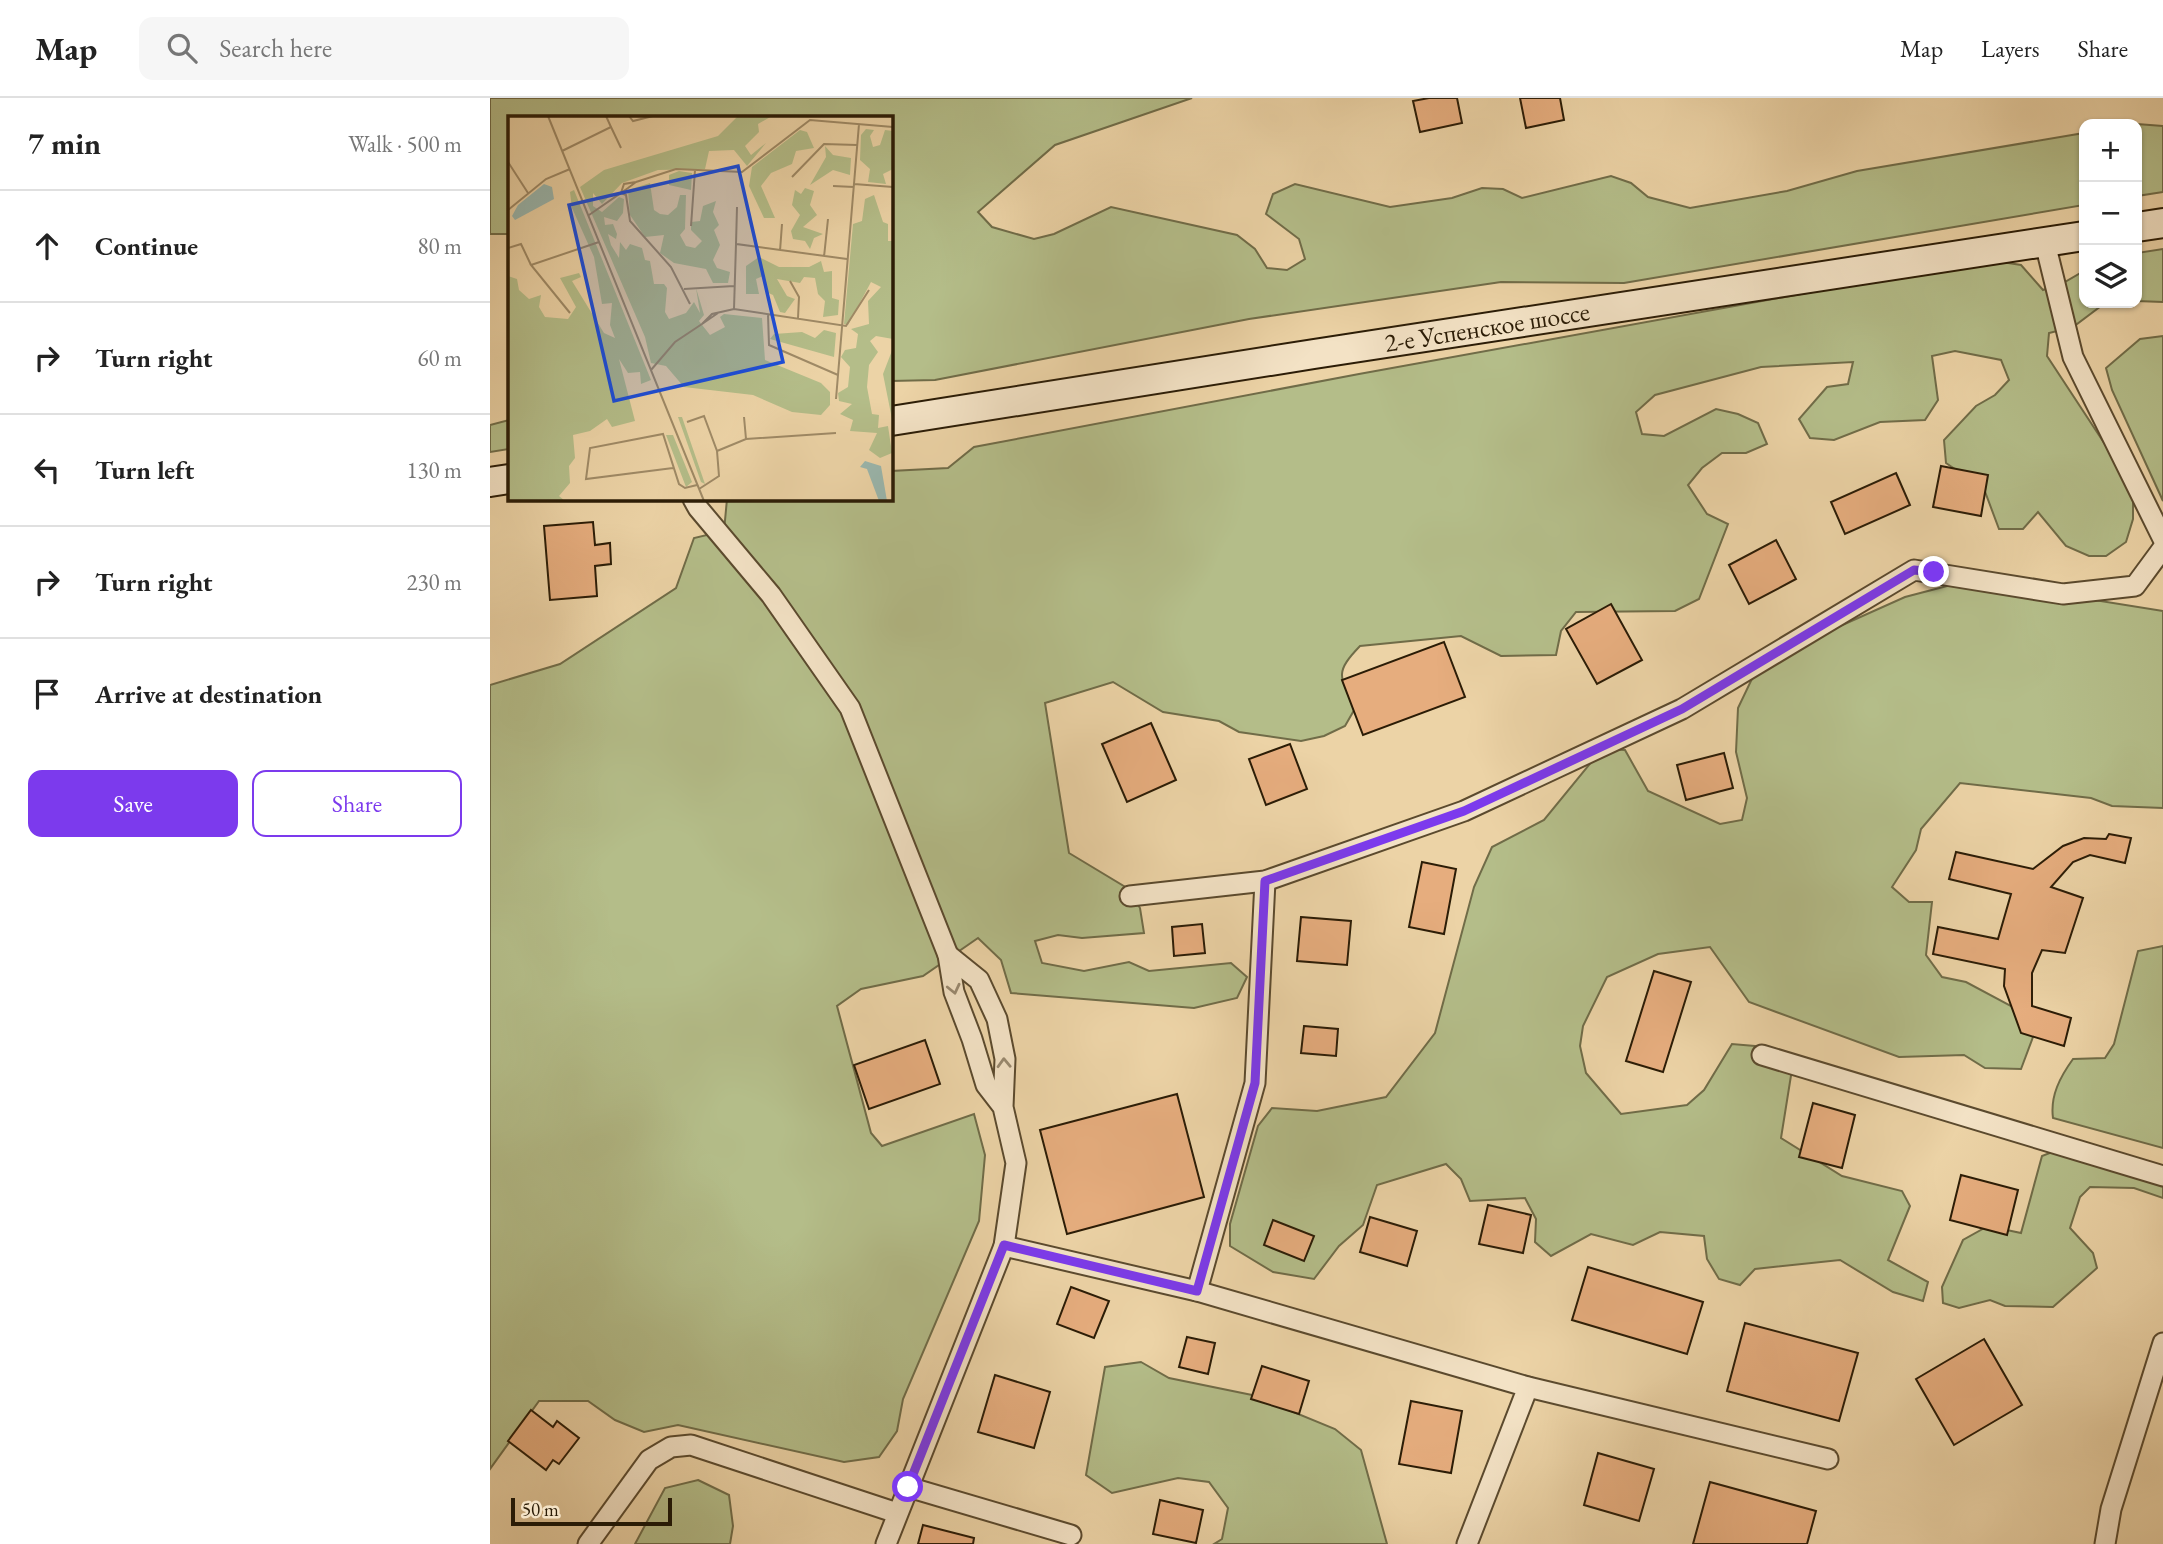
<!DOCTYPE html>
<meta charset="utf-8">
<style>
body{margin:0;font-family:"EB Garamond",serif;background:#f6f6f6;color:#222}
.controls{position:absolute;right:21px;top:21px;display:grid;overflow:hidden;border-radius:14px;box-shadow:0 2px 5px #0004}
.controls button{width:63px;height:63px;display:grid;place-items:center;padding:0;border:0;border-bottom:2px solid #e0e0e0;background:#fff;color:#222;font:35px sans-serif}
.scale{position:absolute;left:21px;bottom:18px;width:161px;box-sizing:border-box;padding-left:7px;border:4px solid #2b1c06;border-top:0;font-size:19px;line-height:24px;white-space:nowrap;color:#2b1c06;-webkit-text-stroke:5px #f3e2c5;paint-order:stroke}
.stop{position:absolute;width:21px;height:21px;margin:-16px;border:5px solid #7c3aed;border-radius:50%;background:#fff}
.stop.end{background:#7c3aed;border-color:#fff;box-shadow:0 2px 7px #0008}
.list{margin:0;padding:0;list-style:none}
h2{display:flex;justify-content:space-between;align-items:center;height:91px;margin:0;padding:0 28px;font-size:30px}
h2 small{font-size:23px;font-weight:400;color:#767676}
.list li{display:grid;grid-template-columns:46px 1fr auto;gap:21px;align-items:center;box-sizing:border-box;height:112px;padding:0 28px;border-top:2px solid #e0e0e0}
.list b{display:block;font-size:26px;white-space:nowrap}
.list em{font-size:23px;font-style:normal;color:#767676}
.actions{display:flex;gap:14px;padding:21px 28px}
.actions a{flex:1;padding:16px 0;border:2px solid #7c3aed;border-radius:14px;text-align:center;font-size:24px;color:#7c3aed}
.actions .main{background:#7c3aed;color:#fff}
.icon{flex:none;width:38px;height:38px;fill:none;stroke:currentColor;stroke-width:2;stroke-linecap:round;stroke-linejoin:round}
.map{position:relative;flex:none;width:1673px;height:1446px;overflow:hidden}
header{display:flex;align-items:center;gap:42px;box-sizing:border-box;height:98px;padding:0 35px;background:#fff;border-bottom:2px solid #e0e0e0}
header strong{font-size:33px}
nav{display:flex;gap:38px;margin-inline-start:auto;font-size:24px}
.search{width:490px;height:63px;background:#f6f6f6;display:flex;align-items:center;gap:18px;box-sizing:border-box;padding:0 24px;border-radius:14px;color:#767676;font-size:26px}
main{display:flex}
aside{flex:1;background:#fff}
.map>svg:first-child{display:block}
.green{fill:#b4bd89;stroke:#706c48;stroke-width:2}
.building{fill:#e6ad7e;stroke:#2b1c06;stroke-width:2}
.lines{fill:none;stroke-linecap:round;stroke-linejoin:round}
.street-casing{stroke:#5b4a2e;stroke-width:23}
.secondary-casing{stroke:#2b1c06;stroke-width:32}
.street{stroke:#f3e2c5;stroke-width:19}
.secondary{stroke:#f3e2c5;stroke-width:28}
.oneway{stroke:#99896f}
.route{stroke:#7c3aed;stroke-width:9}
.labels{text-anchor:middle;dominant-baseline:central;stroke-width:5;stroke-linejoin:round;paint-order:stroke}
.street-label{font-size:26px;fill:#2b1c06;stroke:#f3e2c5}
.inset-road{fill:none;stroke:#9f8a66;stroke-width:2}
.view{fill:#1d4ed8;fill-opacity:0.15;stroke:#1d4ed8;stroke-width:3.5}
.inset-edge{fill:none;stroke:#2b1c06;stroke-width:3.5}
</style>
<header>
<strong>Map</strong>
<div class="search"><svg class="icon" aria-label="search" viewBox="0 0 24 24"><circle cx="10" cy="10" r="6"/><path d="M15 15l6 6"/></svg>Search here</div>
<nav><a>Map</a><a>Layers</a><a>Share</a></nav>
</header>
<main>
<aside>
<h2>7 min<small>Walk · 500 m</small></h2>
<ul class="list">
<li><svg class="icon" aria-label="ahead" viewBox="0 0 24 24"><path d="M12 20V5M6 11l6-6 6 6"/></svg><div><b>Continue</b></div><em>80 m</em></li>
<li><svg class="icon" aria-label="right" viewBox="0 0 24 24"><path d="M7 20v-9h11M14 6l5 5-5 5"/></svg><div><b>Turn right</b></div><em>60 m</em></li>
<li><svg class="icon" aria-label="left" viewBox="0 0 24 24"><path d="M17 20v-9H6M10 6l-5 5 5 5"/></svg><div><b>Turn left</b></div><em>130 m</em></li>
<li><svg class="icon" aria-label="right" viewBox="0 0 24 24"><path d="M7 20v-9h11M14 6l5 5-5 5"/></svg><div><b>Turn right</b></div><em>230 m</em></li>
<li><svg class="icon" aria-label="arrive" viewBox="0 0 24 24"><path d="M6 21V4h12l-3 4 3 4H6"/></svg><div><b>Arrive at destination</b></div></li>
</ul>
<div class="actions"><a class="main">Save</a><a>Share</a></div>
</aside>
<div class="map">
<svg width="1673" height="1446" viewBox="0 0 1673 1446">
<rect width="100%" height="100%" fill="#ecd3a6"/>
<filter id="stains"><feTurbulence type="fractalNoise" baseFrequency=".00286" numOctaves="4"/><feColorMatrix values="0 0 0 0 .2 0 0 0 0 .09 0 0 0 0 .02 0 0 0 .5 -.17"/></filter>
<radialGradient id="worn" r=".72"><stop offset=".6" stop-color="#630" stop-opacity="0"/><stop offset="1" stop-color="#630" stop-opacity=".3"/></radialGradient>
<g class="green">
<path d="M 0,0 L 702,0 L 565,47 L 488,114 L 502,129 L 544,141 L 564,136 L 621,109 L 747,137 L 765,151 L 777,170 L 797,172 L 815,161 L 809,141 L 776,116 L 783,96 L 805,86 L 900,109 L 962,100 L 992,90 L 1013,91 L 1032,100 L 1121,78 L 1141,85 L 1158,99 L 1200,110 L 1297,93 L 1367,73 L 1594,35 L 1594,107 L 1134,185 L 1011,184 L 759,221 L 445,282 L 401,283 L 401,19 L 19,19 L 19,136 L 0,136 Z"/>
<path d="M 1647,26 L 1673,28 L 1673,94 L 1647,98 Z"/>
<path d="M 1673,151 L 1673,204 L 1647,203 L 1647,155 Z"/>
<path d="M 1499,162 L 1531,167 L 1553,192 L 1573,185 L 1594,173 L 1594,205 L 1615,205 L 1583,229 L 1559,235 L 1557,258 L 1622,357 L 1643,396 L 1643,421 L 1636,444 L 1616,458 L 1599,458 L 1576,448 L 1548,414 L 1533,431 L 1509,431 L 1494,391 L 1456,365 L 1454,342 L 1486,308 L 1505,297 L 1519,282 L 1511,262 L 1465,253 L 1442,258 L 1448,302 L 1435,322 L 1390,324 L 1344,342 L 1320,340 L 1309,321 L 1337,289 L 1358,286 L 1363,264 L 1271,269 L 1165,297 L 1146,314 L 1152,336 L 1174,338 L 1226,311 L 1248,316 L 1268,325 L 1277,346 L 1256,355 L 1232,355 L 1212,370 L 1198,387 L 1217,416 L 1238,426 L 1209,501 L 1185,513 L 1086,514 L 1071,533 L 1066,557 L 1011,558 L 971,538 L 870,548 C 846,573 847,579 867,607 L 855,628 L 834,638 L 811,643 L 749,634 L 729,623 L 673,614 L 623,584 L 555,605 L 579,755 L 637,790 L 650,810 L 654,835 L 592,840 L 568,837 L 545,843 L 552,865 L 594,873 L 639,864 L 659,873 L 741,865 L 757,879 L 747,900 L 704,910 L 521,895 L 511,862 L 488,840 L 433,878 L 371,891 L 347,908 L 381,1035 L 392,1048 L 484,1016 L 495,1057 L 489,1123 L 413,1301 L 407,1333 L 389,1359 L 354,1364 L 188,1327 L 154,1334 L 125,1322 L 98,1303 L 49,1303 L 0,1371 L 0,587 L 70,566 L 186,490 L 204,440 L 234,433 L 237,401 L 401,401 L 401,373 L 458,370 L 484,349 L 869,276 Z"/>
<path d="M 1673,238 L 1673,403 L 1622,292 L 1616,270 L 1650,241 Z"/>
<path d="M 19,322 L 19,351 L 0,354 L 0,327 Z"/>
<path d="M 1480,482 L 1673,513 L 1673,710 L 1622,708 L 1601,700 L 1470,685 L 1431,731 L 1426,752 L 1402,789 L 1419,804 L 1442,804 L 1436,857 L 1452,879 L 1476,884 L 1549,923 L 1531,971 L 1495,970 L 1474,957 L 1409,959 L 1259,904 L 1220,849 L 1168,856 L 1117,879 L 1093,928 L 1090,948 L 1096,975 L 1131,1016 L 1197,1007 L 1214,992 L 1242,946 L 1265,948 L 1303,965 L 1291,1040 L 1352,1078 L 1412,1093 L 1420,1108 L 1398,1162 L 1438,1184 L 1433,1203 L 1403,1194 L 1350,1162 L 1265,1171 L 1250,1187 L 1229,1181 L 1217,1161 L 1214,1138 L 1170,1134 L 1143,1147 L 1101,1136 L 1061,1158 L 1045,1144 L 1046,1121 L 1035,1100 L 980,1103 L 971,1081 L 956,1066 L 887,1087 L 873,1127 L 849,1148 L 824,1181 L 783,1174 L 740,1148 L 740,1126 L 768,1028 L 782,1010 L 827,1013 L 896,999 L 945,935 L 984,789 L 1002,749 L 1054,722 L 1112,651 L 1135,652 L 1158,693 L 1230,726 L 1252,722 L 1257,700 L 1246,654 L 1248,610 L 1270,564 L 1415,499 Z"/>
<path d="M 1673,848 L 1673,1050 L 1563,1020 C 1560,998 1570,979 1583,961 L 1615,960 L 1624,946 L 1648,853 Z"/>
<path d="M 1580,1047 L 1673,1083 L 1673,1100 L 1644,1090 L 1600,1089 L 1590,1099 L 1580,1130 L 1603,1155 L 1607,1170 L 1563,1209 L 1515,1208 L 1500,1202 L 1469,1210 L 1453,1205 L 1452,1189 L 1473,1142 L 1498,1128 L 1531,1135 L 1552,1058 Z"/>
<path d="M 651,1264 L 679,1280 L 762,1297 L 845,1331 L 871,1352 L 897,1446 L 724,1446 L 732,1441 L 738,1410 L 719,1384 L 688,1380 L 622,1395 L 596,1377 L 615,1269 Z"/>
<path d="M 208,1382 L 239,1397 L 243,1428 L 240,1446 L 145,1446 L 175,1390 Z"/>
</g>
<g class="building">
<path d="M 939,0 L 967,0 L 972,25 L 930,34 L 923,3 Z"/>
<path d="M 1030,0 L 1070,0 L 1074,22 L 1036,30 Z"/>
<path d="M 1451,368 L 1498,377 L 1491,418 L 1443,409 Z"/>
<path d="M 1406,375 L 1420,407 L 1355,436 L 1341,404 Z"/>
<path d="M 103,424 L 105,447 L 120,445 L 121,466 L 105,468 L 107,498 L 60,502 L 54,428 Z"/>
<path d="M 1286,442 L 1306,481 L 1259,506 L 1239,467 Z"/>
<path d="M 1121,506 L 1152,562 L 1107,586 L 1076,531 Z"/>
<path d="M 954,544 L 975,599 L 873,637 L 852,582 Z"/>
<path d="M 661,625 L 686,682 L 637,704 L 612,646 Z"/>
<path d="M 800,646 L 817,691 L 776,707 L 759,661 Z"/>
<path d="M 1234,655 L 1243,690 L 1196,702 L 1187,667 Z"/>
<path d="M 1619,736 L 1641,740 L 1635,765 L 1600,757 L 1583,764 L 1561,789 L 1593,800 L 1575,855 L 1552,852 L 1542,875 L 1542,908 L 1581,920 L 1574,948 L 1531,935 L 1514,888 L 1515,871 L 1443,856 L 1448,829 L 1508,841 L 1521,796 L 1459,781 L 1466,754 L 1543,771 L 1573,748 L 1594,740 L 1616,741 Z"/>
<path d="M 932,764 L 966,771 L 954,836 L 919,829 Z"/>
<path d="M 811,819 L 861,823 L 857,867 L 807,863 Z"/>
<path d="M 712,826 L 715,855 L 684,858 L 682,829 Z"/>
<path d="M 1164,873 L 1201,884 L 1173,974 L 1136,963 Z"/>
<path d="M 814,928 L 848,931 L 846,958 L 811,955 Z"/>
<path d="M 435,942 L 450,986 L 379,1011 L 364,967 Z"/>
<path d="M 687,996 L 714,1099 L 577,1136 L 550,1032 Z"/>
<path d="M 1323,1005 L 1365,1017 L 1352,1070 L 1309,1059 Z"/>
<path d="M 1471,1077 L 1528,1092 L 1517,1137 L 1460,1122 Z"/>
<path d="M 998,1107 L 1041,1117 L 1033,1155 L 989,1146 Z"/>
<path d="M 880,1119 L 927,1133 L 917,1168 L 870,1154 Z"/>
<path d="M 783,1122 L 824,1138 L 814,1163 L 774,1147 Z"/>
<path d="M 1098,1169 L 1213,1204 L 1197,1256 L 1082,1222 Z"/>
<path d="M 581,1189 L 619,1203 L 604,1240 L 567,1226 Z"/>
<path d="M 1255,1225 L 1368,1255 L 1349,1323 L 1237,1293 Z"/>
<path d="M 697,1239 L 725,1245 L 718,1276 L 689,1269 Z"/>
<path d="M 1494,1241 L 1532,1307 L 1464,1347 L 1426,1281 Z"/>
<path d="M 772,1268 L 819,1283 L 809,1316 L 761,1301 Z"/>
<path d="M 505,1277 L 560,1294 L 544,1350 L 488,1334 Z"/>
<path d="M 921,1303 L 972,1313 L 961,1375 L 909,1366 Z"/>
<path d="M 41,1312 L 63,1329 L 67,1323 L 89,1340 L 69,1366 L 63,1362 L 56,1372 L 18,1343 Z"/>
<path d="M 1108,1355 L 1164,1371 L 1149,1423 L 1094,1407 Z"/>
<path d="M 1220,1384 L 1326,1413 L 1317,1446 L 1203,1446 Z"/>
<path d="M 670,1402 L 713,1412 L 706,1445 L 663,1436 Z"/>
<path d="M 433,1427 L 484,1440 L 483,1446 L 428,1446 Z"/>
</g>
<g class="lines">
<g class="street-casing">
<g id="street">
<path d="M 1555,145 L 1583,259 L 1673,441"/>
<path d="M 203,401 L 208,410 L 281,497 L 360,610 L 458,857"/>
<path d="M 640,798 L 775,783 L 974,713 L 1192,611 L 1424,472 L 1573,496 L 1645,488 L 1673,450"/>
<path d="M 1272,957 L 1673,1078"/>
<path d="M 514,1148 L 707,1193 L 1038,1289 L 977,1446"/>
<path d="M 707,1193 L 765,985 L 775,783"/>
<path d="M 1038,1289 L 1338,1361"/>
<path d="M 418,1389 L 581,1437"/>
<path d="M 98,1446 L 159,1362 L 181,1349 L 201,1347 L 407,1415"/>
<path d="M 396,1446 L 514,1148 L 526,1065 L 513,1009 L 515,961 L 507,921 L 489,882 L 458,857 L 464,894 L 482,941 L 496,987 L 513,1009"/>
<path d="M 1615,1446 L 1621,1411 L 1673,1245"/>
</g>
</g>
<g class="secondary-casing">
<g id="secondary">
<path d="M 1647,129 L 1673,125"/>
<path d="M 401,323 L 824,256 L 1594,138"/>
<path d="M 0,384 L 19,381"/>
</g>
</g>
<use href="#street" class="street"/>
<use href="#secondary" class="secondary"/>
</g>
<defs><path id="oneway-chevron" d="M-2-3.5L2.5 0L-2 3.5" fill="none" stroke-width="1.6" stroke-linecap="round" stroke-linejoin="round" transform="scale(1.75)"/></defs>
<g class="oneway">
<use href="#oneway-chevron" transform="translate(464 891) rotate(77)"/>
<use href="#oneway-chevron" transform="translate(514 965) rotate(-92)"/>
</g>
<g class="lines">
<path class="route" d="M 418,1389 L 514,1147 L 707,1193 L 765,985 L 775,783 L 974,713 L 1192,611 L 1424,472 L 1444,474"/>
</g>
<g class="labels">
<g class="street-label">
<text transform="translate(997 229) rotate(-9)">2-е Успенское шоссе</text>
</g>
</g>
<g transform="translate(18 18)">
<rect width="385" height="385" fill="#ecd3a6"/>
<path d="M 230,0 L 264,0 L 250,8 L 251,16 L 237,30 L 243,39 L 258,27 L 239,50 L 226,34 L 201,35 L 197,53 L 150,54 L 114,67 L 94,88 L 85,77 L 85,90 L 94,96 L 111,81 L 116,83 L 115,97 L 109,105 L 96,101 L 97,109 L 105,108 L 109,118 L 108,123 L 100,118 L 103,129 L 111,142 L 112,126 L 118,134 L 122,128 L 134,132 L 137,144 L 142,145 L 146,168 L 156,168 L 159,172 L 157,196 L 161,203 L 178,197 L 186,186 L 192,197 L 188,172 L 196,199 L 191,205 L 202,219 L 217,211 L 212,201 L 216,198 L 254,202 L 257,244 L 313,267 L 322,276 L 322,289 L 313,299 L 284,296 L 245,279 L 176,271 L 158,250 L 143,247 L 137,221 L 72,71 L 96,54 L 210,20 ZM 358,13 L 366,14 L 362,20 L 365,31 L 372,29 L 377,14 L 385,15 L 385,53 L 375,58 L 378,68 L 360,66 L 362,53 L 352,44 L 353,19 ZM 292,14 L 299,16 L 306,32 L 288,35 L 284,48 L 263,57 L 253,70 L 267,102 L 256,102 L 241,70 L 244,51 ZM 317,30 L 325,39 L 343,42 L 342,59 L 325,54 L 302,69 L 318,41 ZM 171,55 L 184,57 L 183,74 L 161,69 L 161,59 ZM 142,67 L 146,94 L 152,98 L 160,99 L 169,91 L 172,79 L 178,79 L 177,113 L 172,119 L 178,130 L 187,132 L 194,125 L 183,114 L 183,106 L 192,105 L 195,90 L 208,85 L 205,96 L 211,109 L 206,114 L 212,129 L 205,144 L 209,152 L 222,156 L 220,167 L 205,167 L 198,153 L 166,147 L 152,137 L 156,119 L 137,121 L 122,99 L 120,74 ZM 297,72 L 306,75 L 302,89 L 309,99 L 295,111 L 315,118 L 306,122 L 302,133 L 297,125 L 285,123 L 283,115 L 292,99 L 284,89 L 287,74 L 293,78 ZM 66,74 L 143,264 L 133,268 L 132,256 L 120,257 L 111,243 L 127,305 L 104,311 L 99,303 L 82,315 L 65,319 L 67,342 L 61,350 L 62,367 L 51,380 L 57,385 L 0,385 L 0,160 L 9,163 L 11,174 L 21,183 L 33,179 L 31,191 L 37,201 L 60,203 L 68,191 L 52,162 L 71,157 L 73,161 L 64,165 L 96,217 L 107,222 L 102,209 L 104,187 L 94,188 L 86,141 L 64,92 L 62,76 ZM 366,79 L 375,106 L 380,108 L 380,125 L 385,125 L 385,223 L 368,220 L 362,225 L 370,236 L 361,249 L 359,271 L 364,298 L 371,299 L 370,312 L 380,310 L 384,337 L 372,342 L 361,334 L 369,317 L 342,315 L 345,304 L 332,298 L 344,288 L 331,285 L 330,277 L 340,271 L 342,251 L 333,241 L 337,234 L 348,232 L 350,218 L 343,213 L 361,208 L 360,185 L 373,171 L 363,166 L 340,209 L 336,208 L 345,108 L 354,105 L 357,83 ZM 251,141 L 271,151 L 301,151 L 313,145 L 316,156 L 324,155 L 324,182 L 331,184 L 330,199 L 315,201 L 317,185 L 310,178 L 307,162 L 296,161 L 292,167 L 269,163 L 279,180 L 287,183 L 277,197 L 272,196 L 265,179 L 258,176 L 255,160 L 248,163 L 251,178 L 238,178 L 238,150 ZM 316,214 L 328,217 L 326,241 L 262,223 L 266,218 L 294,216 L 307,222 ZM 385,232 L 385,308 L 375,258 ZM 170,301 L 174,301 L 197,368 L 193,366 ZM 158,319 L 165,319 L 184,366 L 178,371 Z" fill="#b4bd89"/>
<path d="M 36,68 L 44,71 L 46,83 L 7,104 L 4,100 L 10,89 ZM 357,345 L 373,350 L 379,385 L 371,385 L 359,353 L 352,351 Z" fill="#9ab7ae"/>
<path class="inset-road" d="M 40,0 L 196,385M 121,0 L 125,5 L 145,0M 103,11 L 113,32M 54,35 L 103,11 L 98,0M 0,46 L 20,77M 284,61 L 316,28 L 349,29M 128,66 L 168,53 L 234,56 L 302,4 L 385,11M 128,66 L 120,72 L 113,77 L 116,68 ZM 346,68 L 385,71M 325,70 L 346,71M 0,94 L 38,63 L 62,53M 81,99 L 113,77 L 118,79 L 122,105 L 163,151 L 182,188M 183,110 L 187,54M 228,128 L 229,91M 0,132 L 13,128 L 23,149M 272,135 L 274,108M 316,141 L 320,103M 282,165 L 291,181 L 290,202M 176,173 L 226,170M 226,193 L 228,128 L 339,143M 62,197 L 23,149 L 91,126M 210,197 L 194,208 L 204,198 L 226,193 L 338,210 L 361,174M 260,199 L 261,229 L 330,259M 143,254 L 167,226 L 194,208M 328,283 L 351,8M 236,301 L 238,323M 179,306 L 196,300 L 209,335 L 211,360 L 191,373M 209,335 L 238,323 L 328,317M 165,352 L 78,363 L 82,332 L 155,318 L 171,368 L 177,372 L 189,369"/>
<path class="view" d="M 230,50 L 275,246 L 106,285 L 61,89 Z"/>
<rect width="385" height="385" class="inset-edge"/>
</g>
<rect width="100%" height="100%" filter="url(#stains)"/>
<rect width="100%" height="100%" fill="url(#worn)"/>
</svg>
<div class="controls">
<button>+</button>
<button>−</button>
<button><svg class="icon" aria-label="layers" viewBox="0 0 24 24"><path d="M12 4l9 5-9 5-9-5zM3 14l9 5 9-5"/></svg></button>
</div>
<div class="scale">50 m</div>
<div class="stop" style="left:418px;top:1389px"></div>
<div class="stop end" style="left:1444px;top:474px"></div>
</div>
</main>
